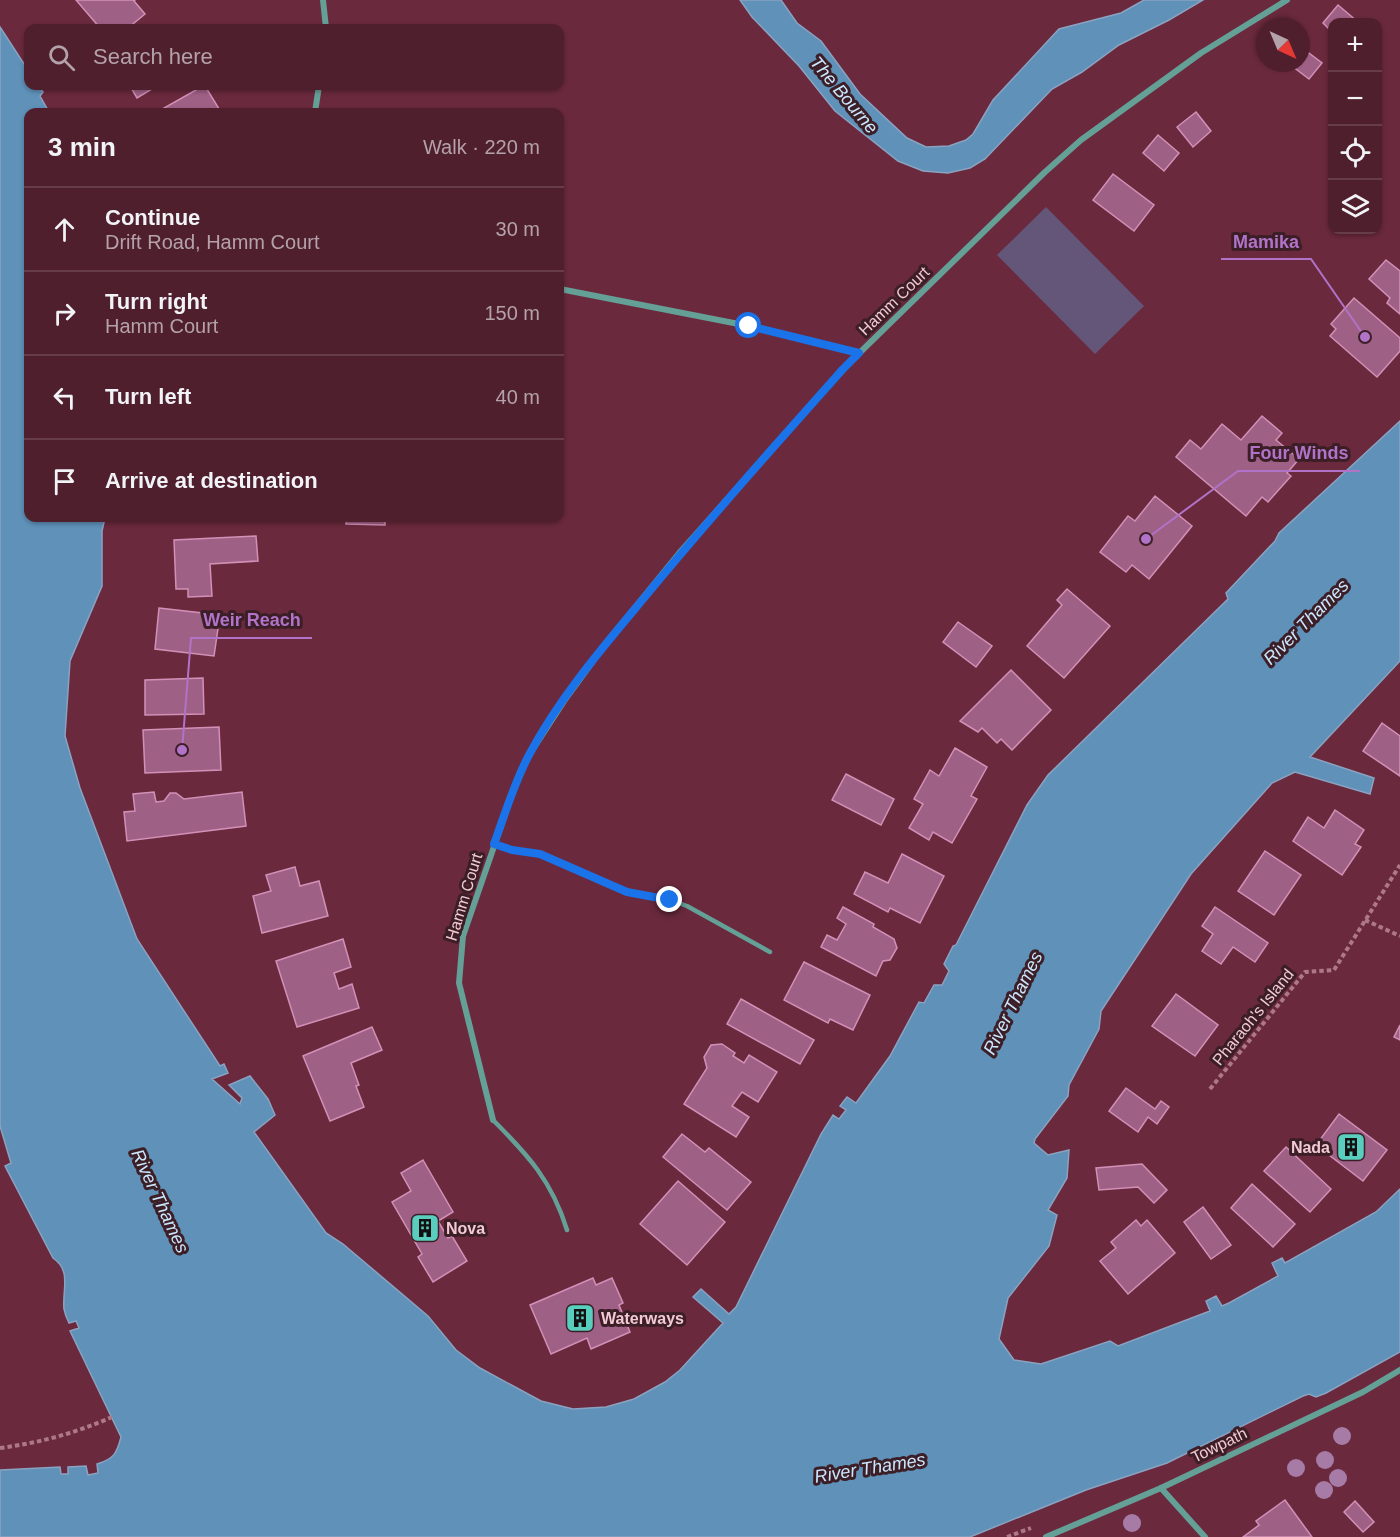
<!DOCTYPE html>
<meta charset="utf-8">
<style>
body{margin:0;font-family:Arial,sans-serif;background:#562736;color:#f1f3f6}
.controls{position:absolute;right:18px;top:18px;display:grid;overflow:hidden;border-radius:12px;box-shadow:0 2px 4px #0004}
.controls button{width:54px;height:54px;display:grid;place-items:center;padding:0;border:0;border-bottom:2px solid #673d4a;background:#501f2e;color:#f1f3f6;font:30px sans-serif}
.compass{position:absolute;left:1256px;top:18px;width:54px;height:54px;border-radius:50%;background:#501f2e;box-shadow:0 2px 4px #0004;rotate:136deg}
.stop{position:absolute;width:18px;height:18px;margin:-14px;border:4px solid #1a73e8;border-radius:50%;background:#fff}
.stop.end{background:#1a73e8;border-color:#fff;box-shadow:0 2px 6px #0008}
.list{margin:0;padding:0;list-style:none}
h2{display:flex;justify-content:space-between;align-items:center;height:78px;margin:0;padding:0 24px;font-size:26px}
h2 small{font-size:20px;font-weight:400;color:#b4a2aa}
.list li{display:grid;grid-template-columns:39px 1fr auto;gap:18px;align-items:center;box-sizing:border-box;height:84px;padding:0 24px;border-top:2px solid #673d4a}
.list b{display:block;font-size:22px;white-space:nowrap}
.list p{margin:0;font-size:20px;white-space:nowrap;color:#b4a2aa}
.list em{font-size:20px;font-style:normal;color:#b4a2aa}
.icon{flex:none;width:33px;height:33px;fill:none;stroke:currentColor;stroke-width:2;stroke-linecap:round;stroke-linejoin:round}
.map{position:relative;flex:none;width:1400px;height:1537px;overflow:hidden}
.search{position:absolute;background:#501f2e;box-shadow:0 2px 4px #0004;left:24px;top:24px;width:540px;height:66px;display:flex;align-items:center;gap:15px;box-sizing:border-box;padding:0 21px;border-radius:12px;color:#b4a2aa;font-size:22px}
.panel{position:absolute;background:#501f2e;box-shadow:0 2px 4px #0004;left:24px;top:108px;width:540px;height:414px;border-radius:12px}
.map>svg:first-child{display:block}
.green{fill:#645678}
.water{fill:#5f91b9;stroke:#8ba2c1;stroke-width:1.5}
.building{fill:#9f6086;stroke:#d290b7;stroke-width:1.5}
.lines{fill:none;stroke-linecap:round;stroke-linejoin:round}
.path{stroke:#ae7987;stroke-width:4;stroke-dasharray:4.5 3;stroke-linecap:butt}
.lane{stroke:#65a097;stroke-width:4.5}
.street{stroke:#65a097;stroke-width:6}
.tree{fill:#a67ba6}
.route{stroke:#1a73e8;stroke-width:8}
.labels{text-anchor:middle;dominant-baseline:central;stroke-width:6;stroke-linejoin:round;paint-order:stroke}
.street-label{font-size:16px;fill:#f3cad3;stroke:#3c1e26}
.poi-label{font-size:16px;font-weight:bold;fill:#f3cad3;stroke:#3c1e26;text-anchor:start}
.water-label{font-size:18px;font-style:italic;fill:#cae7ff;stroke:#3c1e26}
.leader{fill:none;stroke:#b173c8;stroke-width:2}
.callout-dot{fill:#b173c8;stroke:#3c1e26;stroke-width:2}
.callout-label{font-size:18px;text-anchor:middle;font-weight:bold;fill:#b173c8;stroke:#3c1e26;stroke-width:6;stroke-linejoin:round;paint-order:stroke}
</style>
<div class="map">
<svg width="1400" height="1537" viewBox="0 0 1400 1537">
<rect width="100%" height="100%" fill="#6a293d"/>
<path class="green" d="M 1046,207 L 1144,306 L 1095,354 L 997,255 Z"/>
<g class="water">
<path d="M 740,0 L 781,0 L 797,23 L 821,41 L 860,94 L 907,138 L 926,147 L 949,146 L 966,140 L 973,134 L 993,100 L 1059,29 L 1121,13 L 1144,0 L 1203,0 L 1169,20 L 1119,45 L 1082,72 L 1052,89 L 985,159 L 970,168 L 948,173 L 923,171 L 898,161 L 835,111 L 799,66 L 752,17 Z"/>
<path d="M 0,27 L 28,70 L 28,86 L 38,86 L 43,92 L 40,96 L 49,112 L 28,112 L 28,518 L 105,518 L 102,531 L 102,586 L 70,661 L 65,736 L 80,788 L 137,939 L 220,1066 L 224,1064 L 228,1073 L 212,1079 L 240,1104 L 242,1098 L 229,1085 L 250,1076 L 268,1099 L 275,1115 L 254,1132 L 326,1233 L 343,1244 L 428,1316 L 456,1350 L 480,1368 L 541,1401 L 573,1409 L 606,1407 L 634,1399 L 665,1382 L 680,1370 L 723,1323 L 693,1297 L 701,1289 L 729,1314 L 736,1307 L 821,1134 L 833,1115 L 839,1119 L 846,1110 L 840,1106 L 847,1097 L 856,1103 L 890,1056 L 919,1002 L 924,1003 L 934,985 L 942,985 L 949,971 L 944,964 L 953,946 L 956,945 L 1027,805 L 1048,775 L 1228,599 L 1226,593 L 1275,541 L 1279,533 L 1400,421 L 1400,661 L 1310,757 L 1374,778 L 1370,794 L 1295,772 L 1272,783 L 1191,874 L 1101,1011 L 1099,1029 L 1069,1085 L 1068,1096 L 1035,1139 L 1034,1143 L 1048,1155 L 1069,1150 L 1067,1178 L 1048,1210 L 1057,1215 L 1049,1246 L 1008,1298 L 999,1339 L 1014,1360 L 1041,1364 L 1110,1341 L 1118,1346 L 1210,1311 L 1206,1301 L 1216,1296 L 1222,1306 L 1229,1303 L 1278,1276 L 1272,1263 L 1282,1258 L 1285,1263 L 1376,1212 L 1400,1189 L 1400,1352 L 1326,1393 L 1316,1397 L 1309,1394 L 1303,1396 L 1167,1463 L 1086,1490 L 970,1537 L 0,1537 L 0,1470 L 60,1467 L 61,1474 L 68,1474 L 68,1467 L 86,1466 L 88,1475 L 98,1473 L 97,1464 C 114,1459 117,1453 121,1437 L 70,1331 L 79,1328 L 76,1321 L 69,1323 C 67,1319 65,1314 64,1309 C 62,1290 72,1271 53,1258 L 5,1166 L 11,1163 L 0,1126 Z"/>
</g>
<g class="building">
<path d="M 76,0 L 135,0 L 134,1 L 145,14 L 128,28 L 100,28 Z"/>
<path d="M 1338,5 L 1358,22 L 1332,22 L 1332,32 L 1323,23 Z"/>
<path d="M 1301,47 L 1322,63 L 1309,79 L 1288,63 L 1301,63 Z"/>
<path d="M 130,86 L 157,86 L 137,98 Z"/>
<path d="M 203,86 L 205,86 L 221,112 L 157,112 Z"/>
<path d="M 1196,112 L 1211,131 L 1193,147 L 1177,127 Z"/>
<path d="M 1158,135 L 1179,153 L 1164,171 L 1143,153 Z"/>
<path d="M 1113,174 L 1154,205 L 1134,231 L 1093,200 Z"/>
<path d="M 1386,260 L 1400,271 L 1400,314 L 1387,303 L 1390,298 L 1369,279 Z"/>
<path d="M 1354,298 L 1400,338 L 1400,351 L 1377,377 L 1330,336 L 1336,329 L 1331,324 Z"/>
<path d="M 1262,416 L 1282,433 L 1276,440 L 1299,459 L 1287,473 L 1291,476 L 1268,502 L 1262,497 L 1246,516 L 1176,457 L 1190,440 L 1201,449 L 1222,424 L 1241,440 Z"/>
<path d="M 1155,496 L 1192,526 L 1149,579 L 1132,565 L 1126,572 L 1100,552 L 1128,516 L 1135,521 Z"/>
<path d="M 171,518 L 221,518 L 171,521 Z"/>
<path d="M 347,518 L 385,518 L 385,525 L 346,524 Z"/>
<path d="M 256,536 L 258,561 L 210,564 L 212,596 L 188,597 L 188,589 L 176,589 L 174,540 Z"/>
<path d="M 1067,589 L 1110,626 L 1064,678 L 1027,646 L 1062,605 L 1057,600 Z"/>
<path d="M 159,608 L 220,615 L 214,656 L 155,649 Z"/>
<path d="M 958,622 L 992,646 L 976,667 L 943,642 Z"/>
<path d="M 1011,670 L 1051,710 L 1012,750 L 1001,739 L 997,743 L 982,728 L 978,732 L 960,721 Z"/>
<path d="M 203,678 L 204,714 L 145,715 L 145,680 Z"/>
<path d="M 1382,723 L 1400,736 L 1400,776 L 1363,751 Z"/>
<path d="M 219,727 L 221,770 L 145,773 L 143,730 Z"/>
<path d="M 955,748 L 987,767 L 971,796 L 977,799 L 952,843 L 933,832 L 929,840 L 909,828 L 923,804 L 914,799 L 930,770 L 939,776 Z"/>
<path d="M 846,774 L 894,799 L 881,825 L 832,800 Z"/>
<path d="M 154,792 L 156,802 L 164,801 L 170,793 L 176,793 L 184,799 L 242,792 L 246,826 L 127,841 L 124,812 L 135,811 L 133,794 Z"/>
<path d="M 1335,810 L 1364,830 L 1355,844 L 1361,847 L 1342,875 L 1293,841 L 1308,817 L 1324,828 Z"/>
<path d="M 1265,851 L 1301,875 L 1274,915 L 1238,891 Z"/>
<path d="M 902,854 L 944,876 L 920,923 L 890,908 L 888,912 L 854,894 L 865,872 L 888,883 Z"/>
<path d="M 295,867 L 300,886 L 319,881 L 328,916 L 262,933 L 253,896 L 271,891 L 266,875 Z"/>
<path d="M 843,907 L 874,924 L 873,927 L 894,939 L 897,948 L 890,960 L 883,961 L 876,976 L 821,947 L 827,935 L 837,940 L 846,924 L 837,918 Z"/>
<path d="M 1215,907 L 1268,943 L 1255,962 L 1233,947 L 1221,964 L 1202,951 L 1213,934 L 1202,926 Z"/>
<path d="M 343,939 L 351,967 L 334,973 L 339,989 L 352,984 L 359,1008 L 297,1027 L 276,961 Z"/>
<path d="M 804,962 L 870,995 L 853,1030 L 830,1019 L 828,1023 L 784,1000 Z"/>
<path d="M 1176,994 L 1218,1025 L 1195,1056 L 1152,1026 Z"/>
<path d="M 741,999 L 814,1040 L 800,1064 L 727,1024 Z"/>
<path d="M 1400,1025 L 1400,1040 L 1394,1037 Z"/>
<path d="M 372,1027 L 382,1050 L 351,1063 L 359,1085 L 356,1086 L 364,1107 L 330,1121 L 303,1056 Z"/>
<path d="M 722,1044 L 735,1053 L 733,1056 L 744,1063 L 749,1055 L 777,1072 L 758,1102 L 742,1092 L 732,1106 L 749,1117 L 736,1137 L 684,1104 L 707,1068 L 704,1057 L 711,1045 Z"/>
<path d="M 1126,1088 L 1155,1109 L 1161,1101 L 1169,1107 L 1157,1124 L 1148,1117 L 1138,1132 L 1109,1111 Z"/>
<path d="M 1339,1114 L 1387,1150 L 1363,1181 L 1316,1145 Z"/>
<path d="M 682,1134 L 705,1152 L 709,1148 L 751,1182 L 727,1210 L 663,1157 Z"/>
<path d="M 1286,1147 L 1331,1189 L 1310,1212 L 1264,1171 Z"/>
<path d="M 423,1160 L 453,1212 L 438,1221 L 448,1238 L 452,1236 L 467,1261 L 433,1282 L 418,1257 L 422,1254 L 392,1202 L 411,1191 L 401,1173 Z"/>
<path d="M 1142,1164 L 1167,1190 L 1154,1203 L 1138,1187 L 1099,1190 L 1096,1168 Z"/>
<path d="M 678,1181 L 725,1222 L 687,1265 L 640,1224 Z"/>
<path d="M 1252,1184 L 1295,1224 L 1273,1247 L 1231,1208 Z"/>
<path d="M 1203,1207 L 1231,1245 L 1211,1259 L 1184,1222 Z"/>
<path d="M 1136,1220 L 1141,1226 L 1147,1220 L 1175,1253 L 1128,1294 L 1100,1261 L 1116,1248 L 1111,1242 Z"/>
<path d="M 593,1278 L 596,1285 L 612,1278 L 623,1303 L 619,1305 L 630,1332 L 591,1349 L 587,1338 L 551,1354 L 530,1305 Z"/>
<path d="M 1285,1500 L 1312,1537 L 1243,1537 L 1259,1525 L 1256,1521 Z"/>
<path d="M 1355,1501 L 1374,1522 L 1363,1532 L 1344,1512 Z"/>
</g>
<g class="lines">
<g class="path">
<path d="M 1365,920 L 1400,936"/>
<path d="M 1210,1089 L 1305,972 L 1334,970 L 1400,865"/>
<path d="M 0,1448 C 39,1443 76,1433 112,1417"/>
<path d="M 1007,1537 L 1031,1528"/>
</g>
<g class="lane">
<path d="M 494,844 L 512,850 L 541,854 L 627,892 L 670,900 L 687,906 L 770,952"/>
<path d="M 493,1120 C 528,1155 552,1181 567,1230"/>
</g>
<g class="street">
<path d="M 323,0 L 326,28"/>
<path d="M 315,112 L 319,86"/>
<path d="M 560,289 L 749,326 L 859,353"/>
<path d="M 493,1120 L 459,983 L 463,936 L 515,786 L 529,755 L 564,701 L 607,642 L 681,551 L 843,369 L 1045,172 L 1081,140 L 1201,53 L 1287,0"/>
<path d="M 1161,1488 L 1205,1537"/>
<path d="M 1046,1537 L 1161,1488 L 1363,1392 L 1400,1370"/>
</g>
</g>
<g class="tree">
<circle cx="1342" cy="1436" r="9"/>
<circle cx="1325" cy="1460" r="9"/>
<circle cx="1296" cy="1468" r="9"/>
<circle cx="1338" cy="1478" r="9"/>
<circle cx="1324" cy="1490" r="9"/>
<circle cx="1132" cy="1523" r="9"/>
</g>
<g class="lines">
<path class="route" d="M 670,900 L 627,892 L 540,854 L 512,850 L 494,844 C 505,814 514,783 529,755 C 559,698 603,647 644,598 C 708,520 776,444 843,369 L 859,353 L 749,326"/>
</g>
<defs>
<g id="building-square" transform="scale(1.5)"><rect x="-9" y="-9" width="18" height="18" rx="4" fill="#59cebe" stroke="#3c1e26"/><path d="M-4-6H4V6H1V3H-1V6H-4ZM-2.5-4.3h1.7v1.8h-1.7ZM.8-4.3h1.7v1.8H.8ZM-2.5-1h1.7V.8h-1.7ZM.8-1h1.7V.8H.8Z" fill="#111"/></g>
</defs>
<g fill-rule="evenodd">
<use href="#building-square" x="1351" y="1147"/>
<use href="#building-square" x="425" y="1228"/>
<use href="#building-square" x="580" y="1318"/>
</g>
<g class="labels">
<g class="street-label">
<text transform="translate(894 301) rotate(-44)">Hamm Court</text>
<text transform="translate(464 897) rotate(-73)">Hamm Court</text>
<text transform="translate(1253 1017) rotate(-51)">Pharaoh's Island</text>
<text transform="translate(1219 1445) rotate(-26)">Towpath</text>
</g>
<g class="poi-label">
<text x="1330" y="1147" text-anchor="end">Nada</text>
<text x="446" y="1228">Nova</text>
<text x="601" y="1318">Waterways</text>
</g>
<g class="water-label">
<text transform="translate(844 95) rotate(50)">The Bourne</text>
<text transform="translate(1306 622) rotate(-45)">River Thames</text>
<text transform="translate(1013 1003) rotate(-64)">River Thames</text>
<text transform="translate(160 1201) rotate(65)">River Thames</text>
<text transform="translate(870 1468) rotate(-9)">River Thames</text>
</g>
</g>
<path class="leader" d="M1365 337L1311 259H1221M1146 539L1238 471H1360M182 750L191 638H312"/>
<g class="callout-dot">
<circle cx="1365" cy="337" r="6"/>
<circle cx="1146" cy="539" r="6"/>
<circle cx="182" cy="750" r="6"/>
</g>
<g class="callout-label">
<text x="1266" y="248">Mamika</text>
<text x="1299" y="459">Four Winds</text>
<text x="252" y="626">Weir Reach</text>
</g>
</svg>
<div class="controls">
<button>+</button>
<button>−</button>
<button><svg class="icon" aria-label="locate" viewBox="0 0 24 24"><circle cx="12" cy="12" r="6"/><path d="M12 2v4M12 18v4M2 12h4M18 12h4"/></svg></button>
<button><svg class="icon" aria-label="layers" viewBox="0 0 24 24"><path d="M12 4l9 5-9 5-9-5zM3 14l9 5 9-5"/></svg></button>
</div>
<svg class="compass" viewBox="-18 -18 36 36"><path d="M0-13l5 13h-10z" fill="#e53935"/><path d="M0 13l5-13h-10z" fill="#b4a2aa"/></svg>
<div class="stop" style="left:749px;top:326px"></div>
<div class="stop end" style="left:670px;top:900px"></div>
<div class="search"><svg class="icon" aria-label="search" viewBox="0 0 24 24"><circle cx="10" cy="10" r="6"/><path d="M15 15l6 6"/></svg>Search here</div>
<section class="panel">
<h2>3 min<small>Walk · 220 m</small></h2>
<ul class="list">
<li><svg class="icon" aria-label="ahead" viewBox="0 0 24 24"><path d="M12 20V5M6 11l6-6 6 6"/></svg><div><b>Continue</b><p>Drift Road, Hamm Court</p></div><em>30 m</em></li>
<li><svg class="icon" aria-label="right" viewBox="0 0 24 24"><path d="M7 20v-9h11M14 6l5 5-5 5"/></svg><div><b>Turn right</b><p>Hamm Court</p></div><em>150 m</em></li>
<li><svg class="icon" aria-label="left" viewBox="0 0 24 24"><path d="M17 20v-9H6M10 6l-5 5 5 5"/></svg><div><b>Turn left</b></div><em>40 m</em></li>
<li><svg class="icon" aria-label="arrive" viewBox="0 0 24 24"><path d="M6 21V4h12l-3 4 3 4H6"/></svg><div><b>Arrive at destination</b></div></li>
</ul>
</section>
</div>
